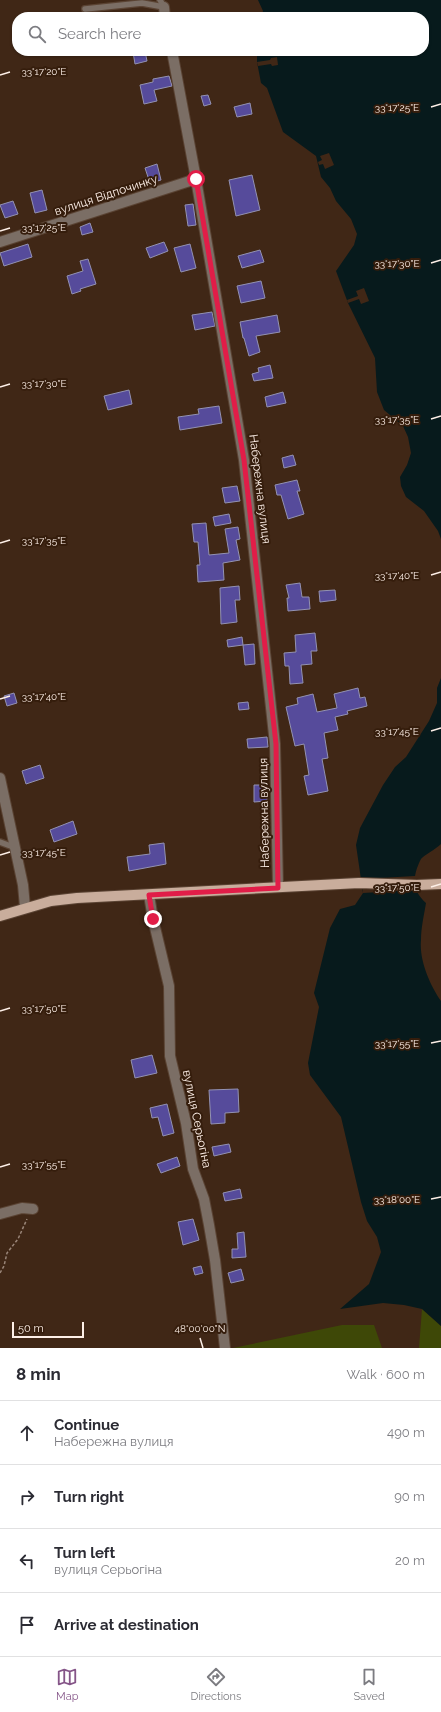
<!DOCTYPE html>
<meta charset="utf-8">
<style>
body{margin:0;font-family:Raleway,sans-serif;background:#f7f7f7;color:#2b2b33}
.scale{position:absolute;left:12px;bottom:10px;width:72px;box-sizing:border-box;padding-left:4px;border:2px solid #fdefe7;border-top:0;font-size:11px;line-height:14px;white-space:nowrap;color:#fdefe7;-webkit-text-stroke:3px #351d0c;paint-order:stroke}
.stop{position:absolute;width:12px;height:12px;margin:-9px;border:3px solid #e11d48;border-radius:50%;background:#fff}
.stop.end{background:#e11d48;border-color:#fff;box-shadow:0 1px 4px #0008}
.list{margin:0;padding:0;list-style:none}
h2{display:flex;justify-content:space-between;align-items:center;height:52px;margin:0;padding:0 16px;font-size:17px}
h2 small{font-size:13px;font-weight:400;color:#7c7c81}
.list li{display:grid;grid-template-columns:26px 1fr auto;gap:12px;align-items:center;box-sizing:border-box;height:64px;padding:0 16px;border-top:1px solid #e1e1e2}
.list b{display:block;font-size:15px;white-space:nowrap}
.list p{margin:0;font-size:13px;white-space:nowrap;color:#7c7c81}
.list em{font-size:13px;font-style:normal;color:#7c7c81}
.icon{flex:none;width:22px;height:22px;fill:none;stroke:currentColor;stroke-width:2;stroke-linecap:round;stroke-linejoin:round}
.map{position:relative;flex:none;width:441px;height:1348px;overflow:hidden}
.search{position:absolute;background:#fff;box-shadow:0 1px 3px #0004;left:12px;right:12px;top:12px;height:44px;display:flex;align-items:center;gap:10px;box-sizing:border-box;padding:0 14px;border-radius:16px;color:#7c7c81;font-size:15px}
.sheet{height:308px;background:#fff}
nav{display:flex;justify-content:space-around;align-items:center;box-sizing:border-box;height:56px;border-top:1px solid #e1e1e2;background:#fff;font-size:11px;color:#7c7c81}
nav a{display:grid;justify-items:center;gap:2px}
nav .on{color:#855588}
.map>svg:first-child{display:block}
.green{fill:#3e4807}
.water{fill:#071a1c}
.pier{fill:#402716}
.building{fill:#564b9b;stroke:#9392b2}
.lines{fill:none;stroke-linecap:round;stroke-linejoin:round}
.lane-casing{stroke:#5a4333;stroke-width:8}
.street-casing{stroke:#5a4333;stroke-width:12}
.primary-casing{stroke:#5a4333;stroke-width:12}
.path{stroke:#998578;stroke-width:1.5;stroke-dasharray:3 2;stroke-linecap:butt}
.lane{stroke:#7b6e65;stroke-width:5.5}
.street{stroke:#7b6e65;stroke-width:10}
.primary{stroke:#c9ad9c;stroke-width:10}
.route{stroke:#e11d48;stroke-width:5}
.ticks{fill:none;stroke:#fdefe7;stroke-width:1.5}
.labels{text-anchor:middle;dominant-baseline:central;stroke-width:4;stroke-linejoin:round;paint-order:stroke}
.street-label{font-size:12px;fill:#fdefe7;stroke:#351d0c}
.ticks-label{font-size:10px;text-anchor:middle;fill:#fdefe7;stroke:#351d0c;stroke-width:4;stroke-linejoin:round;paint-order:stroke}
</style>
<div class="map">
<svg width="441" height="1348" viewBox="0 0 441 1348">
<rect width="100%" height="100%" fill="#402716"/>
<g class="green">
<path d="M 422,1309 L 441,1326 L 441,1348 L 419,1348 Z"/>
<path d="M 342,1325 L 374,1325 L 382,1348 L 233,1348 Z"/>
</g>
<g class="water">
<path d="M 258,0 L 441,0 L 441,539 L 438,531 L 424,511 L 406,497 L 401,486 L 400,477 L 407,465 L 411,453 L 408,437 L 403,426 L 384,410 L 377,392 L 375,358 L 348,303 L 336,271 L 354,245 L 357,234 L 351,219 L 336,201 L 330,188 L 321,177 L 316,156 L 283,132 L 267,88 L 261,83 L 257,62 L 257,51 L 424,51 L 424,17 L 261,17 L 263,11 Z"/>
<path d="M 441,678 L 441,844 C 436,849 423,856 421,859 C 419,862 418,866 417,868 C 412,883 415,893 426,903 C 424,915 421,928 421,940 C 419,960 430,985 441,1001 L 441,1326 L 422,1309 L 404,1305 L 383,1303 L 340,1309 L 369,1284 L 381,1252 L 377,1237 L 367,1221 L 361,1202 L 341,1117 L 310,1075 L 308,1063 L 319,1007 L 314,993 L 330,928 L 340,909 L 355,905 L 363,893 L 356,845 L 360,828 L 383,785 L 395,767 L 406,757 L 429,721 L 437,703 L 437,688 Z"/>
</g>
<g class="pier">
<path d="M 277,57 L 278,65 L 272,66 L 271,64 L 258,66 L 257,62 L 270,60 L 271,58 Z"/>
<path d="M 329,153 L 334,165 L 325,169 L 323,164 L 319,165 L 318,162 L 322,160 L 320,156 Z"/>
<path d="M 364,288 L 369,301 L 361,304 L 359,299 L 348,303 L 347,300 L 358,296 L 356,291 Z"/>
<path d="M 415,876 L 415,890 L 363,893 L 362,879 Z"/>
</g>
<g class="building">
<path d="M 145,51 L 147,61 L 135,64 L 133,52 Z"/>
<path d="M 169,76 L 172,86 L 154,90 L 157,101 L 144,104 L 140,85 L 153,82 L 153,79 Z"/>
<path d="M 208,95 L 211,104 L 204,106 L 201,96 Z"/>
<path d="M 250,103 L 252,114 L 237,117 L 234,107 Z"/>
<path d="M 157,164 L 161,180 L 150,183 L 145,168 Z"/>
<path d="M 252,175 L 260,210 L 236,216 L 229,180 Z"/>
<path d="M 42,190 L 47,210 L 35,213 L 30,193 Z"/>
<path d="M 13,201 L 18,214 L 5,218 L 0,205 Z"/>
<path d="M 193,204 L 196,225 L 188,226 L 185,205 Z"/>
<path d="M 90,223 L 93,232 L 82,235 L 80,227 Z"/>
<path d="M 164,242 L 168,251 L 150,258 L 146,248 Z"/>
<path d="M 28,244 L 32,257 L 4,266 L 0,253 Z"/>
<path d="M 190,244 L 196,268 L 181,272 L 174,248 Z"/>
<path d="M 260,250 L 264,262 L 242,268 L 238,256 Z"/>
<path d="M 88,259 L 96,284 L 80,289 L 81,291 L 72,294 L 67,276 L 83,271 L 80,261 Z"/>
<path d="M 261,281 L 265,298 L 241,303 L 237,286 Z"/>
<path d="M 212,312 L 215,326 L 195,330 L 192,315 Z"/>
<path d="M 277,315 L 280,332 L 256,336 L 260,352 L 249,356 L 244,338 L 243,338 L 240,322 Z"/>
<path d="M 270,365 L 273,378 L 254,381 L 252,374 L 259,372 L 258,368 Z"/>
<path d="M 129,390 L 132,404 L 108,410 L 104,396 Z"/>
<path d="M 283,392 L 286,403 L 267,407 L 265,397 Z"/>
<path d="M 219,406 L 222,423 L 180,430 L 178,417 L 199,414 L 198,409 Z"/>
<path d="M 293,455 L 296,465 L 284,468 L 282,458 Z"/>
<path d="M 297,480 L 300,491 L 297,491 L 304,514 L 288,519 L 281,495 L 277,495 L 275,485 Z"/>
<path d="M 237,486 L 240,501 L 225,503 L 222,488 Z"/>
<path d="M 229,514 L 231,523 L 215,526 L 213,517 Z"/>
<path d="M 206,523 L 209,555 L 229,553 L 225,529 L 238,527 L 240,539 L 236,540 L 240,560 L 223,563 L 224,580 L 198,582 L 197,565 L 200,565 L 198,542 L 194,542 L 192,524 Z"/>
<path d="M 300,583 L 302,597 L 309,597 L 310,609 L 288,611 L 287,598 L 289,598 L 286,585 Z"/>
<path d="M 239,586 L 240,600 L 235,600 L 237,622 L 221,624 L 220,588 Z"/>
<path d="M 335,590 L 336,600 L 320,602 L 319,591 Z"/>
<path d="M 315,633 L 317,651 L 311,651 L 312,664 L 301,665 L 303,683 L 290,684 L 289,666 L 285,666 L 284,653 L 296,652 L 295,635 Z"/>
<path d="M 242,637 L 243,645 L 228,647 L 227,640 Z"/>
<path d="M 254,644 L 255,664 L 245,665 L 243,645 Z"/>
<path d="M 358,688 L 360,698 L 365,697 L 367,706 L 347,711 L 348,714 L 335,717 L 338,730 L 324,733 L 328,758 L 322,759 L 328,791 L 308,795 L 304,776 L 309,775 L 304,744 L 295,746 L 286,707 L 298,704 L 297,698 L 313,694 L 317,712 L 337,708 L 334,694 Z"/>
<path d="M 14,693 L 17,703 L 7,706 L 4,696 Z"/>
<path d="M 248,702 L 249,709 L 239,710 L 238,703 Z"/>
<path d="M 267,737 L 268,747 L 248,748 L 247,739 Z"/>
<path d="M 40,765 L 44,778 L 26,784 L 22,771 Z"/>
<path d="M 254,785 L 267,785 L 267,801 L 254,802 Z"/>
<path d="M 73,821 L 77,834 L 54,842 L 50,830 Z"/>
<path d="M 164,843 L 166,864 L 129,871 L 127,857 L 150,854 L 149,845 Z"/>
<path d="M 152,1055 L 157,1073 L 135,1078 L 131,1060 Z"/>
<path d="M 238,1089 L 239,1112 L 225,1113 L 225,1123 L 211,1124 L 209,1090 Z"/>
<path d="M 167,1104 L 174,1133 L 163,1136 L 158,1117 L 152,1118 L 150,1108 Z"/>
<path d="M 229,1144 L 231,1152 L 214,1156 L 212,1147 Z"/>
<path d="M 177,1157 L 180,1166 L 161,1173 L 157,1164 Z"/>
<path d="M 240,1189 L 242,1198 L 225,1201 L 223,1193 Z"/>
<path d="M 193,1219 L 199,1240 L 183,1245 L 178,1222 Z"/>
<path d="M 244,1232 L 246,1257 L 232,1258 L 232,1249 L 238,1249 L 237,1233 Z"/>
<path d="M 201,1266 L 203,1273 L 195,1275 L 193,1268 Z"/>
<path d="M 241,1269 L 244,1280 L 231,1283 L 228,1273 Z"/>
</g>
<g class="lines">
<g class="lane-casing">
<g id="lane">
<path d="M 160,0 L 164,7"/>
<path d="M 85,9 L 142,3 L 164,7"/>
<path d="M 0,842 L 16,848"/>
</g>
</g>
<g class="street-casing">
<g id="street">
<path d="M 164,7 L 165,17"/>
<path d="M 172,51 L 196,179 L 244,460 L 275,744 L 278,887"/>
<path d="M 0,242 L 196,179"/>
<path d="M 0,778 L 23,885 L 25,907"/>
<path d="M 149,895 L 153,919 L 169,986 L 170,1056 L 186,1123 L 193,1169 L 204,1199 L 209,1225 L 215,1260 L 225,1348"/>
<path d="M 0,1214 L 22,1208 L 33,1209"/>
</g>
</g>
<g class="primary-casing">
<path id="primary" d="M 0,916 L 51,901 L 77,898 L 359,883 L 417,885 L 441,884"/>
</g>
<path class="path" d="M 0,1273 L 4,1266 L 7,1253 L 18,1239 L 27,1219"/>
<use href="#lane" class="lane"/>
<use href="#street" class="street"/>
<use href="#primary" class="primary"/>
</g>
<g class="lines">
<path class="route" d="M 153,919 L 149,895 L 278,888 L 276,744 L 244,460 L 196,179"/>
</g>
<path class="ticks" d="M 0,75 L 10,72M 431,107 L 441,104M 0,231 L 10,228M 431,263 L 441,260M 0,387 L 10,384M 431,419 L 441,416M 0,543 L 10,540M 431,575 L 441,572M 0,699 L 10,696M 431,731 L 441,728M 0,855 L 10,852M 431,887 L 441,884M 0,1011 L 10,1008M 431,1043 L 441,1041M 0,1167 L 10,1164M 431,1199 L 441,1197M 200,1338 L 203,1348"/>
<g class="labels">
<g class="street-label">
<text transform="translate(106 195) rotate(-18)">вулиця Відпочинку</text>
<text transform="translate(260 489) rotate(83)">Набережна вулиця</text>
<text transform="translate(264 813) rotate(-91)">Набережна вулиця</text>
<text transform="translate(197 1119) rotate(78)">вулиця Серьогіна</text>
</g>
</g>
<g class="ticks-label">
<text x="44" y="75">33°17'20"E</text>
<text x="397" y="111">33°17'25"E</text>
<text x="44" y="231">33°17'25"E</text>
<text x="397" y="267">33°17'30"E</text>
<text x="44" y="387">33°17'30"E</text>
<text x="397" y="423">33°17'35"E</text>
<text x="44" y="544">33°17'35"E</text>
<text x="397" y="579">33°17'40"E</text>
<text x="44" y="700">33°17'40"E</text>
<text x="397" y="735">33°17'45"E</text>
<text x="44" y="856">33°17'45"E</text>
<text x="397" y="891">33°17'50"E</text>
<text x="44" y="1012">33°17'50"E</text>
<text x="397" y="1047">33°17'55"E</text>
<text x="44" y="1168">33°17'55"E</text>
<text x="397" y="1203">33°18'00"E</text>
<text x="200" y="1332">48°00'00"N</text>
</g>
</svg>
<div class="scale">50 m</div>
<div class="stop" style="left:196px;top:179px"></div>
<div class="stop end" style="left:153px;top:919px"></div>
<div class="search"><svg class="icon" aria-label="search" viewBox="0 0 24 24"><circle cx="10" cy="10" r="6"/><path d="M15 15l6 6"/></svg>Search here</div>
</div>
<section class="sheet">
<h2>8 min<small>Walk · 600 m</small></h2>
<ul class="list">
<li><svg class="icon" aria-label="ahead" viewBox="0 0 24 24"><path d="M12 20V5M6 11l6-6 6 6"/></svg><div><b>Continue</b><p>Набережна вулиця</p></div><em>490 m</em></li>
<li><svg class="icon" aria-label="right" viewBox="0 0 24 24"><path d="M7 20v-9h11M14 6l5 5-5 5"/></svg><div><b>Turn right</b></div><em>90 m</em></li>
<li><svg class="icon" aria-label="left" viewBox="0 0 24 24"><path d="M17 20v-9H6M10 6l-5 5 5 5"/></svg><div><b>Turn left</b><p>вулиця Серьогіна</p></div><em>20 m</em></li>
<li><svg class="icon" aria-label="arrive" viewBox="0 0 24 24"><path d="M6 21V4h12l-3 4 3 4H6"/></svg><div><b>Arrive at destination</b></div></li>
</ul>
</section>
<nav>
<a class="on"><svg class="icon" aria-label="map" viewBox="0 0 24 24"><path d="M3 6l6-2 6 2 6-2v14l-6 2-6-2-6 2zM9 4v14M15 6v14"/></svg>Map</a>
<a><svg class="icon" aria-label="directions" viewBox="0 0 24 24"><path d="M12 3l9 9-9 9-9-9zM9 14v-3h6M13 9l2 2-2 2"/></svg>Directions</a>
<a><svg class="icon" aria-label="saved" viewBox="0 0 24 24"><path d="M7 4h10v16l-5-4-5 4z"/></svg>Saved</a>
</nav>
